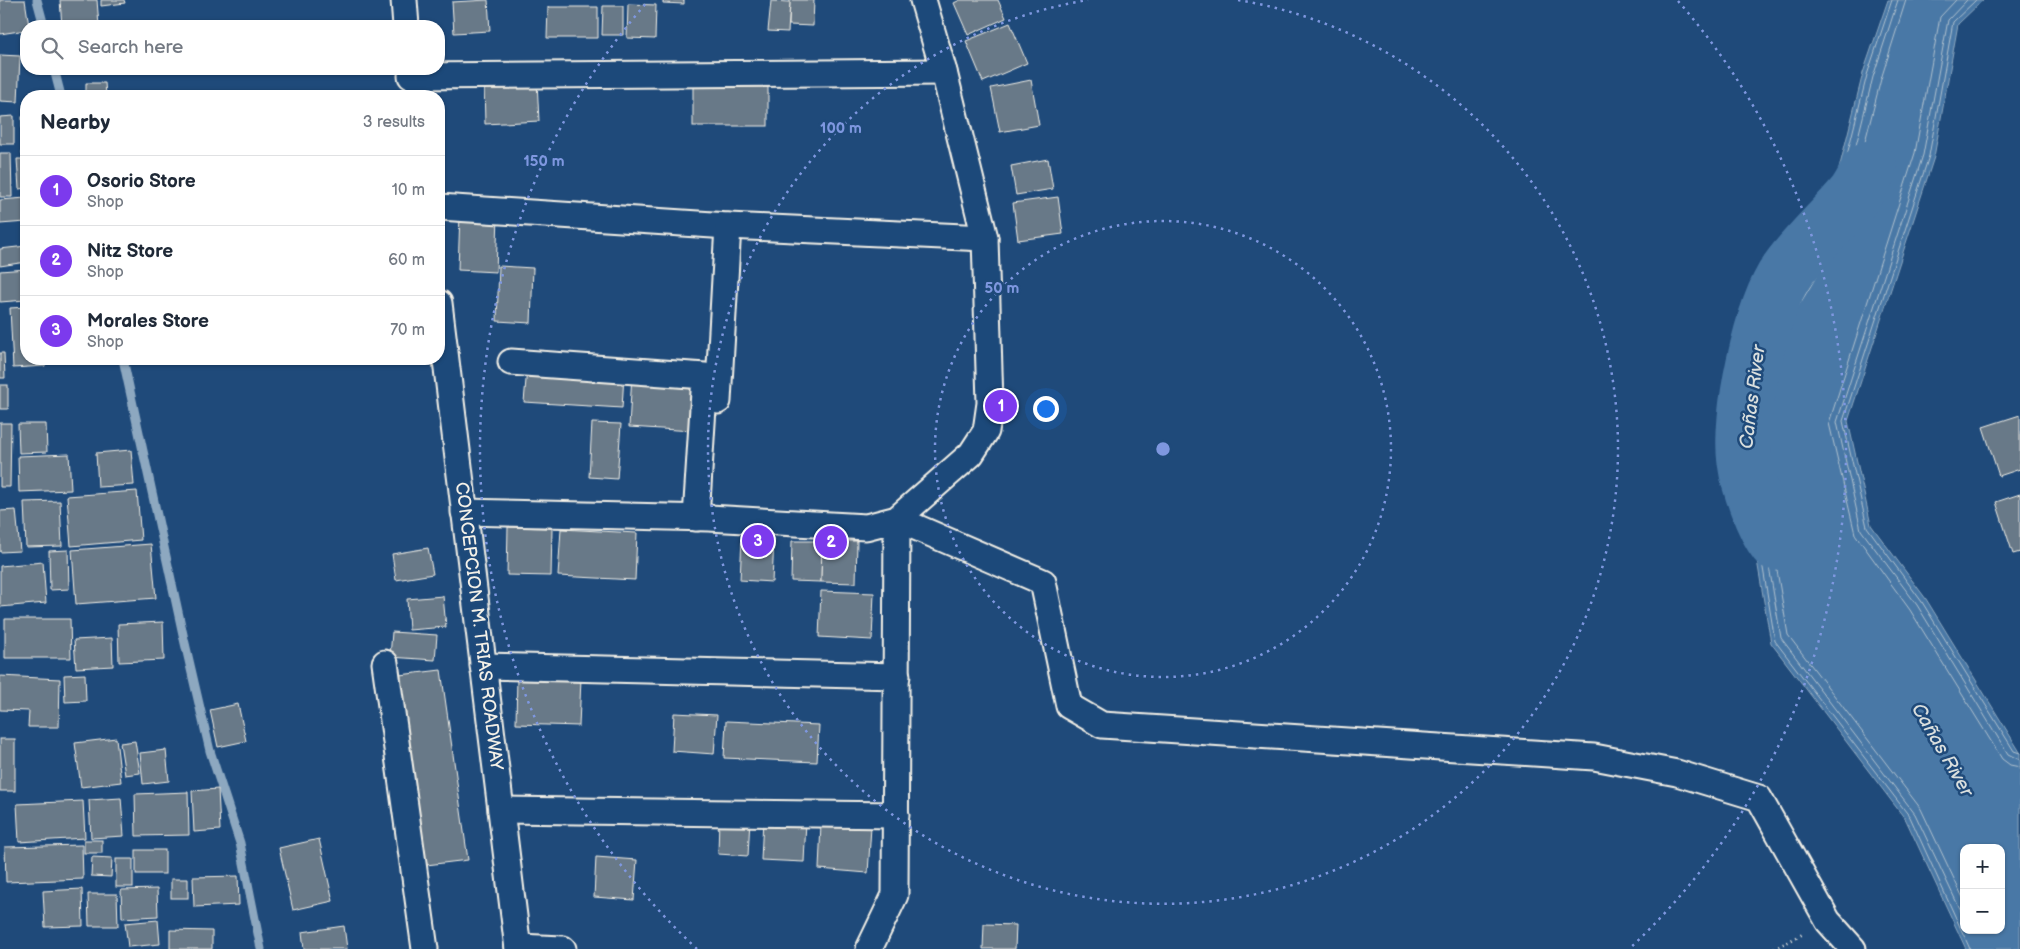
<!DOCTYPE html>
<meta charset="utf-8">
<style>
body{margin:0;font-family:"Balsamiq Sans",sans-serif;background:#f2f2f3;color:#1f2937}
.controls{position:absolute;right:15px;bottom:15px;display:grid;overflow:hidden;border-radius:10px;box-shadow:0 1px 4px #0004}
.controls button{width:45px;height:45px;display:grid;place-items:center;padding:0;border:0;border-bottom:1px solid #e0e1e3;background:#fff;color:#1f2937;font:25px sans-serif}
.you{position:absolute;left:1045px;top:408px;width:18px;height:18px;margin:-12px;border:4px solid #fff;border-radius:50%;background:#1a73e8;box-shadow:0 0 0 8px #1a73e833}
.badge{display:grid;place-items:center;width:32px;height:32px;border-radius:50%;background:#7c3aed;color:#fff;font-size:16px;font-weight:700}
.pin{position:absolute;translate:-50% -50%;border:2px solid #fff;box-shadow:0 1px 5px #0006}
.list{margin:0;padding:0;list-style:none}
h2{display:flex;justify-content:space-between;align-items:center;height:65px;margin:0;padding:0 20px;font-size:21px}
h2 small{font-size:16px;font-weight:400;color:#747a83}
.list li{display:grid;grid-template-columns:32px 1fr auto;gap:15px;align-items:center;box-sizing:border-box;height:70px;padding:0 20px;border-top:1px solid #e0e1e3}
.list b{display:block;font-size:19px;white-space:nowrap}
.list p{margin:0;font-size:16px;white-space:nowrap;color:#747a83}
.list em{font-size:16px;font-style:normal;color:#747a83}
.icon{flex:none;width:28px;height:28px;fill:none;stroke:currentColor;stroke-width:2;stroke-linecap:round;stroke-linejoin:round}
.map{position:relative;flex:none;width:2020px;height:949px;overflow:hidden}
.search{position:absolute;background:#fff;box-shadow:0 1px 4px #0004;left:20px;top:20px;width:425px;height:55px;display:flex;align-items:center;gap:12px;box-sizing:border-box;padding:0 18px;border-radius:20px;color:#747a83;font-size:19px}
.panel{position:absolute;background:#fff;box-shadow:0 1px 4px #0004;left:20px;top:90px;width:425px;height:275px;border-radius:20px}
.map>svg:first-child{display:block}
.water{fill:#4978a6;stroke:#8da8c0;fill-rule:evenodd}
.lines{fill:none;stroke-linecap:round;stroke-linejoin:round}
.shore{stroke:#b0c1ce;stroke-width:1}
.stream{stroke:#8da8c0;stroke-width:9}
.river{stroke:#4978a6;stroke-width:55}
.building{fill:#687988;stroke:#f4f1e8}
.minor-casing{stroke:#f4f1e8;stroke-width:29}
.path{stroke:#f4f1e8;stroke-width:3;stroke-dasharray:1 4;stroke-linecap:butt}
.minor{stroke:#1f4a7a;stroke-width:25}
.ring{fill:none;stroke:#7e97df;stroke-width:2.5;stroke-dasharray:2.5 5}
.labels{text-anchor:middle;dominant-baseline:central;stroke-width:5;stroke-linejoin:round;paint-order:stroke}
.street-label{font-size:18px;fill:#f4f1e8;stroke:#1f4a7a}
.water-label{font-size:19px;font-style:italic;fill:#dadfde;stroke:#1f4a7a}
.centre{fill:#7e97df;stroke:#1f4a7a;stroke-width:2.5}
.ring-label{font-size:15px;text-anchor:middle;font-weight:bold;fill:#7e97df;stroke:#1f4a7a;stroke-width:5;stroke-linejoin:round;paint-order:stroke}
</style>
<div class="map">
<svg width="2020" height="949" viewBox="0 0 2020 949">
<rect width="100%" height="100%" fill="#1f4a7a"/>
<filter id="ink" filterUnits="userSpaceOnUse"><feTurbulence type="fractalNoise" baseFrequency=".02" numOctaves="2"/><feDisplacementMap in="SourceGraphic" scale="10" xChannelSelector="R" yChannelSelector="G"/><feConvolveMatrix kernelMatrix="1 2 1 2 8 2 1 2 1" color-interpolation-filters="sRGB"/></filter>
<g filter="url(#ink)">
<path class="water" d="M 1888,0 L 1983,0 L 1958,24 L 1934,157 L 1848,421 L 1871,525 L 1926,599 L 2020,752 L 2020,949 L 1966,949 L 1906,820 L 1771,643 L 1747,501 L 1751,406 L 1773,313 L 1824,229 L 1863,73 ZM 1964,848 L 2001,848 L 2001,930 L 1964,930 Z"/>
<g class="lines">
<g class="shore">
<path d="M 1892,0 L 1867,75 L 1828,231 L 1777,315 L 1756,406 L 1752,501 L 1775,641 L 1910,817 L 1970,949"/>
<path d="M 1898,0 L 1873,77 L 1834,234 L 1783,317 L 1762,407 L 1758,500 L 1781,638 L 1915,814 L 1964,918"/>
<path d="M 1906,0 L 1881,79 L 1841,236 L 1790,320 L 1770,408 L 1765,500 L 1788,635 L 1921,809 L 1964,900"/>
<path d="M 1956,0 L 1940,17 L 1915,153 L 1829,423 L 1855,534 L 1910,610 L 2002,759 L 2010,765 L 2020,767"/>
<path d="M 1967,0 L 1948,20 L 1923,155 L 1837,422 L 1861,530 L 1917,605 L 2008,754 L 2020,760"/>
<path d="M 1976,0 L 1953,22 L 1929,156 L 1843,421 L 1867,527 L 1922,602 L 2014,751 L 2020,753"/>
</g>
<g class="stream">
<path d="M 37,0 L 44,26"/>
<path d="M 54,69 L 61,96"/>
<path d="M 123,359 L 184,639 L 210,751 L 240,843 L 261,949"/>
</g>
<path class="river" d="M 1776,543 C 1762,525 1748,485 1745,462 C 1738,417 1761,308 1787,271 C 1807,243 1833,221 1855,194 C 1861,186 1865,176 1870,168"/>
</g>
<g class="building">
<path d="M 0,0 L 25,0 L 29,26 L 26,26 L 26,30 L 0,34 Z"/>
<path d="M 60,0 L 97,0 L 99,26 L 62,26 Z"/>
<path d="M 101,0 L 124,0 L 125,3 L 101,6 Z"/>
<path d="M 488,0 L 490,31 L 454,33 L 452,2 Z"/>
<path d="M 663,0 L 684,0 L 684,4 L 663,3 Z"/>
<path d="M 790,0 L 814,0 L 813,26 L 789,25 Z"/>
<path d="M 960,0 L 998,0 L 1006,18 L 968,35 L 954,3 Z"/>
<path d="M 771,1 L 790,2 L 788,32 L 768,31 Z"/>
<path d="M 628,4 L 656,5 L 655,39 L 627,38 Z"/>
<path d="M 603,6 L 623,6 L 623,35 L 602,35 Z"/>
<path d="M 548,7 L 598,7 L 598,38 L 547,38 Z"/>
<path d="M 1010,23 L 1027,63 L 983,82 L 966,41 Z"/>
<path d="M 0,55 L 20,56 L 18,102 L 0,101 Z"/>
<path d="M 1031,80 L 1039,125 L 1000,132 L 991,88 Z"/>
<path d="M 537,81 L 539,121 L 485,124 L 484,83 Z"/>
<rect x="693" y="81" width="75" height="45"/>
<path d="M 86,83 L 105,83 L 106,96 L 86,96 Z"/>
<path d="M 14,116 L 14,144 L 0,144 L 0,117 Z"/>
<rect x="22" y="117" width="4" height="36"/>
<path d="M 0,153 L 11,153 L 12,197 L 0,197 Z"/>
<path d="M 17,159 L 26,159 L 26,188 L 19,189 Z"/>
<path d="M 1048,159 L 1053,189 L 1016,195 L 1011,166 Z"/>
<path d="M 1058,197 L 1063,234 L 1018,240 L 1013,203 Z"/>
<path d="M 26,198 L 26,222 L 0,224 L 0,200 Z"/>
<path d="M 460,214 L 498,216 L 496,272 L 458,270 Z"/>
<path d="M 26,246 L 26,262 L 0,266 L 0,249 Z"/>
<path d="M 499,266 L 533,268 L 531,323 L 497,321 Z"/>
<path d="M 26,269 L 26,300 L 0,302 L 0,271 Z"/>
<path d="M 26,307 L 26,359 L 45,359 L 45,366 L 13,368 L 10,308 Z"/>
<path d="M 0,353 L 4,353 L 5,378 L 0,378 Z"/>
<path d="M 527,369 L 624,375 L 622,408 L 524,402 Z"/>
<path d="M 632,374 L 696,378 L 693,431 L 629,427 Z"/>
<rect x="0" y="385" width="8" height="24"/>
<path d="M 2020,415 L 2020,469 L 1999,476 L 1983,427 Z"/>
<path d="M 0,423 L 11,423 L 10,487 L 0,487 Z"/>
<path d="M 592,423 L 621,424 L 617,479 L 589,477 Z"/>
<path d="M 18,424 L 46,424 L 47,452 L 19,453 Z"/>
<path d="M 131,450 L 134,485 L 98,487 L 96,453 Z"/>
<path d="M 69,454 L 71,490 L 19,492 L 18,456 Z"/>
<path d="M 137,491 L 141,540 L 71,546 L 67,496 Z"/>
<path d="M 2020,494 L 2020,552 L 2013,554 L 1996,502 Z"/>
<path d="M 60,501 L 62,546 L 26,547 L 24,502 Z"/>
<path d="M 16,510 L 20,551 L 0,552 L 0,511 Z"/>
<path d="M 508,527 L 552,528 L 551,576 L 507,575 Z"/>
<path d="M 561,529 L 637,533 L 635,580 L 558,576 Z"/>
<path d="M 742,538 L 774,539 L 772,582 L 740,580 Z"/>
<path d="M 792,541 L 822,541 L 821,582 L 791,581 Z"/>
<path d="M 822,541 L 857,541 L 856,583 L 821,582 Z"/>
<path d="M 151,544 L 156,598 L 76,604 L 72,550 Z"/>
<path d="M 428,548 L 433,574 L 396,580 L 392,554 Z"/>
<path d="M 68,550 L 69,589 L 50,590 L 49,551 Z"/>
<path d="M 43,562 L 46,603 L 0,607 L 0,566 Z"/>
<path d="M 821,591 L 874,593 L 872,640 L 819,637 Z"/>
<path d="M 443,596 L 446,627 L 409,630 L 407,599 Z"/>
<path d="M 5,619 L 70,619 L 71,658 L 5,658 Z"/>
<path d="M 163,622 L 164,660 L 119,662 L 118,624 Z"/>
<path d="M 392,632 L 437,635 L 435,660 L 390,657 Z"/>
<path d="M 112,638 L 113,666 L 76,668 L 74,640 Z"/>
<path d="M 441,670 L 468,860 L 418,866 L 391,676 Z"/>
<path d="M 85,674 L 86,701 L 65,702 L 64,675 Z"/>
<path d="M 0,676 L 60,679 L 59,727 L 28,727 L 29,711 L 0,710 Z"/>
<path d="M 517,676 L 581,678 L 579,726 L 516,724 Z"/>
<path d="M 238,704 L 246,741 L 218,747 L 210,710 Z"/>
<path d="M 674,713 L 717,715 L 714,754 L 672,751 Z"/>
<path d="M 726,721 L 819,725 L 817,762 L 724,758 Z"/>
<path d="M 116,738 L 121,782 L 81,787 L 75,743 Z"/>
<rect x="0" y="739" width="15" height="52"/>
<path d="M 135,741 L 140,773 L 125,775 L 120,743 Z"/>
<path d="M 166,750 L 169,781 L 143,784 L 140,753 Z"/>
<path d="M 218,789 L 220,830 L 194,832 L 192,791 Z"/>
<path d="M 188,792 L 189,835 L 136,836 L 135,794 Z"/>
<path d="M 121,798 L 124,836 L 91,838 L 89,800 Z"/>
<path d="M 83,801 L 85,838 L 19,842 L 17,804 Z"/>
<path d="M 719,818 L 750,820 L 748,856 L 718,854 Z"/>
<path d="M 763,819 L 806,821 L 804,862 L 761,860 Z"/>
<path d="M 821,824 L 871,827 L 868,873 L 819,869 Z"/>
<path d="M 319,839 L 333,901 L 293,910 L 279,848 Z"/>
<rect x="84" y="840" width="18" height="13"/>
<path d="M 82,845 L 83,879 L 6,882 L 5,847 Z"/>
<rect x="136" y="850" width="29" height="24"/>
<path d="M 92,857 L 112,858 L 111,877 L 91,876 Z"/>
<path d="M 596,857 L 637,860 L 634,900 L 594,897 Z"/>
<rect x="116" y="859" width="17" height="28"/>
<path d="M 238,876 L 239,905 L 194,907 L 193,877 Z"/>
<rect x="171" y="879" width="17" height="19"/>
<path d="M 82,889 L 83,926 L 45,927 L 43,891 Z"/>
<path d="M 157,889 L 158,916 L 122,918 L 121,890 Z"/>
<path d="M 88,894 L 117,894 L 118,926 L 89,926 Z"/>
<path d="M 158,920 L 160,944 L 128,947 L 125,923 Z"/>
<path d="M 984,924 L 1016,925 L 1015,949 L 983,949 Z"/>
<path d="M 344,926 L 347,949 L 304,949 L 302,932 Z"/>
<path d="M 170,930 L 212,931 L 212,949 L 170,949 Z"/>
</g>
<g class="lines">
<g class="minor-casing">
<g id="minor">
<path d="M 404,0 L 406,26"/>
<path d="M 411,76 L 944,72"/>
<path d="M 439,207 L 728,226 L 985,238"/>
<path d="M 439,303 L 518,949"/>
<path d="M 511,362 L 705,376 L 696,518"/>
<path d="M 718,401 L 728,226"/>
<path d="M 464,512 L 709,518 L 866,527 L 897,519 L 971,454 L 986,431 L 990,403 L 985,238 L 944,72 L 923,0"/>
<path d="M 897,519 L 1043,582 L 1069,706 L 1102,725 L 1594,757 L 1677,773 L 1759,798 L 1828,921 L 1853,949"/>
<path d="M 385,663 L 425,949"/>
<path d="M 483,666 L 897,676"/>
<path d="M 501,810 L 896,815"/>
<path d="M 518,947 L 563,949"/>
<path d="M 869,949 L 895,895 L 897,519"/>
</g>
</g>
<path class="path" d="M 1774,949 L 1803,934"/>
<use href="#minor" class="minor"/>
</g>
</g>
<g class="ring">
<circle cx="1163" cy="449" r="228"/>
<path d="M1238 0A455 455 0 1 1 1088 0"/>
<path d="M697 949A683 683 0 0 1 648 1M1678 1A683 683 0 0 1 1629 949"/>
</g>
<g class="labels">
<g class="street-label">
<text transform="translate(479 626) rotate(83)">CONCEPCION M. TRIAS ROADWAY</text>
</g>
<g class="water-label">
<text transform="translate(1753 397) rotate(-83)">Cañas River</text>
<text transform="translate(1942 750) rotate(60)">Cañas River</text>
</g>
</g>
<circle cx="1163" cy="449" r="8" class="centre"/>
<g class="ring-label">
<text x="841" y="133">100 m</text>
<text x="544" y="166">150 m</text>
<text x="1002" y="293">50 m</text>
</g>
</svg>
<div class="controls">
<button>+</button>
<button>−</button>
</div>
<div class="you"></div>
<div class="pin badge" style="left:1001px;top:406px">1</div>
<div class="pin badge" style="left:831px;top:542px">2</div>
<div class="pin badge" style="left:758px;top:541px">3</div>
<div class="search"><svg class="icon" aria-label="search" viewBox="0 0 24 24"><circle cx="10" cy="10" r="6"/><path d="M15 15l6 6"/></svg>Search here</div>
<section class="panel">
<h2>Nearby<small>3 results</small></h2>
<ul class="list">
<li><span class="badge">1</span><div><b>Osorio Store</b><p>Shop</p></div><em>10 m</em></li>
<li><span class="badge">2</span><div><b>Nitz Store</b><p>Shop</p></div><em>60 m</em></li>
<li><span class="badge">3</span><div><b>Morales Store</b><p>Shop</p></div><em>70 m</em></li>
</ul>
</section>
</div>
